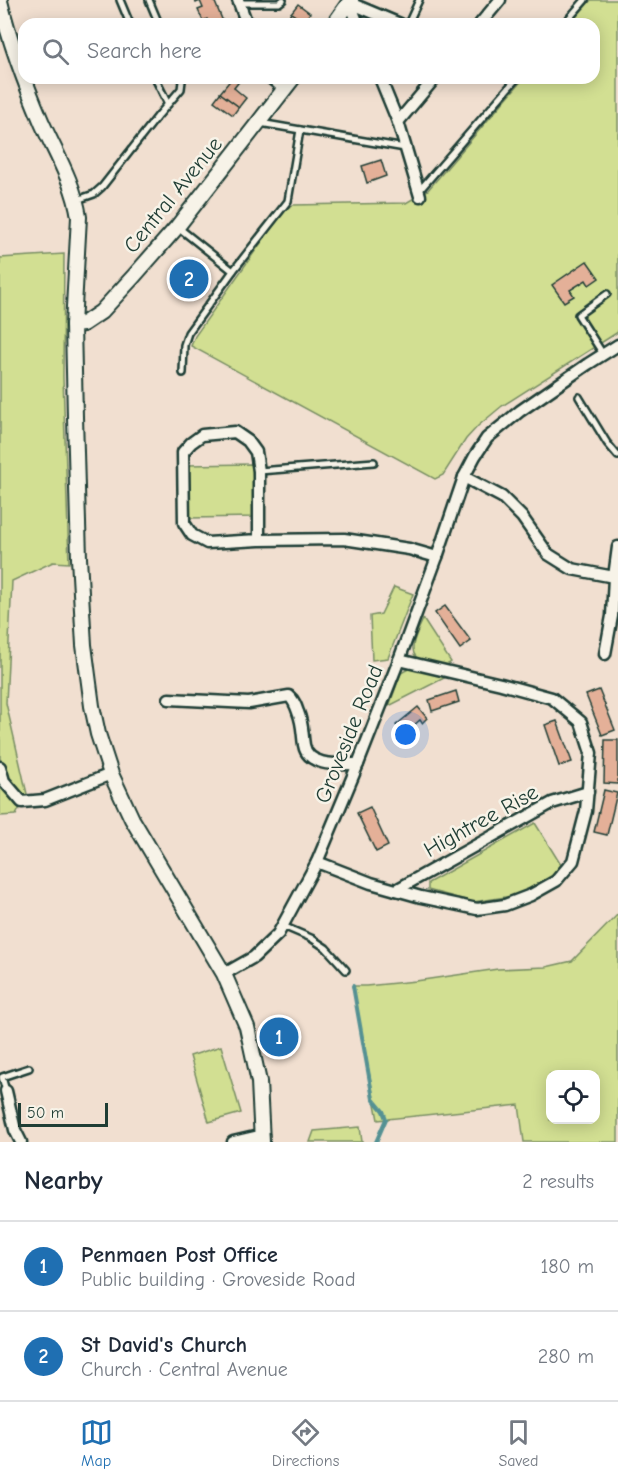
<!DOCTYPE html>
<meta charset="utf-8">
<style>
body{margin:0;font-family:"Comic Neue",sans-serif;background:#f2f2f3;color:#1f2937}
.controls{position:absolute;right:18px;bottom:18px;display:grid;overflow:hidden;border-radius:12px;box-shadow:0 3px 15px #0003}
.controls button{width:54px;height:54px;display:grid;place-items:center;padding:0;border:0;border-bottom:2px solid #e0e1e3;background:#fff;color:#1f2937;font:30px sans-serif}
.scale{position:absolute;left:18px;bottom:15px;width:90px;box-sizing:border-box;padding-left:6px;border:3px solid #1f3d34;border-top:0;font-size:16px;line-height:21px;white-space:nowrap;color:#1f3d34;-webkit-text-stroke:4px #f7f3e8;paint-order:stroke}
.you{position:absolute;left:406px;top:735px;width:21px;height:21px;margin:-15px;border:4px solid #fff;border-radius:50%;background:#1a73e8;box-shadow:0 0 0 9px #1a73e833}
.badge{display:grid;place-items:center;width:39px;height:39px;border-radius:50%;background:#1f6fb2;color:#fff;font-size:20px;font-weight:700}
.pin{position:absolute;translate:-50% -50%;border:3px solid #fff;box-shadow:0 2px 6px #0006}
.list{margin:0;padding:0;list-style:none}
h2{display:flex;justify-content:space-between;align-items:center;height:78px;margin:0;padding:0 24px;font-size:26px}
h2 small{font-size:20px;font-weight:400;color:#747a83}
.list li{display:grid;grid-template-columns:39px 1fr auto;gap:18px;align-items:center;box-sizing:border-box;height:90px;padding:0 24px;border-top:2px solid #e0e1e3}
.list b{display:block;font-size:22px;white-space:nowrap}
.list p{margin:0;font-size:20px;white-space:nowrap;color:#747a83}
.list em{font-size:20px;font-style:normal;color:#747a83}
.icon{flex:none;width:33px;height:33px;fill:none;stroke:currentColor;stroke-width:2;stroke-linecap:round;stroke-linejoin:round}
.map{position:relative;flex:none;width:618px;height:1142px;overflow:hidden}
.search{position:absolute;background:#fff;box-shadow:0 3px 15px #0003;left:18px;right:18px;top:18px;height:66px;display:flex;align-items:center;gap:15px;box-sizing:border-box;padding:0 21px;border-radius:18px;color:#747a83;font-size:22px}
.sheet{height:258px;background:#fff}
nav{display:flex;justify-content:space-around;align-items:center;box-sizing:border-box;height:84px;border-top:2px solid #e0e1e3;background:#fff;font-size:16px;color:#747a83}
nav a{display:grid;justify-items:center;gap:3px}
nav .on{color:#1f6fb2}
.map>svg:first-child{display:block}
.green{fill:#d2df92;stroke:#788e63;stroke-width:1.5;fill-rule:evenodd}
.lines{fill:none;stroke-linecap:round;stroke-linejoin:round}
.stream{stroke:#549193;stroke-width:4}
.building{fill:#e4b098;stroke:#1f3d34;stroke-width:1.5}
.lane-casing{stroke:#1f3d34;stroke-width:10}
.street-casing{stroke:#1f3d34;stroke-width:15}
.secondary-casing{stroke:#1f3d34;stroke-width:18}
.lane{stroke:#f7f3e8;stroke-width:5}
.street{stroke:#f7f3e8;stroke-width:10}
.secondary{stroke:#f7f3e8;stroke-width:14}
.labels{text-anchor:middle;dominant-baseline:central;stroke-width:5;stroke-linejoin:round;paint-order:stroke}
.street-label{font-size:22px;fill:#1f3d34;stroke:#f7f3e8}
</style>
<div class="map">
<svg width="618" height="1142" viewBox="0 0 618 1142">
<rect width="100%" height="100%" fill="#f1dfd0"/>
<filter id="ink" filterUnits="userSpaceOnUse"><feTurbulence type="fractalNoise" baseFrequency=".0167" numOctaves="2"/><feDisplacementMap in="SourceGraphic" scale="12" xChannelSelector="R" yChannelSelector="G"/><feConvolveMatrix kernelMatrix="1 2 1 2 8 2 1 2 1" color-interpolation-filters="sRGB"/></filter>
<g filter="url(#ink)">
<g class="green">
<path d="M 591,0 L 618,0 L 618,332 L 502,406 L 478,426 L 466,439 L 443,475 L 435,479 L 191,346 L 195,336 L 285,209 L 293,205 L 406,203 L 428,190 L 524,78 L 594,78 L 594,24 L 570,24 Z"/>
<path d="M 64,254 L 63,377 L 69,563 L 53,562 L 12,581 L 6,703 L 27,794 L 16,815 L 0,816 L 0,258 Z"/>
<path d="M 252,464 L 255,517 L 189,518 L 187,465 Z"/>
<path d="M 394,587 L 413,594 L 388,658 L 372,660 L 370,616 L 381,614 Z"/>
<path d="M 423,619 L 451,662 L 447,665 C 440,664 426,662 419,659 C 405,651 419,630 423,619 Z"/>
<path d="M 410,668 L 448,676 L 389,706 L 401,673 Z"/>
<path d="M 535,823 L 561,865 L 548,880 L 519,895 L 473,902 L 428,890 L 428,883 Z"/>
<path d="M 618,914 L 618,1142 L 524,1142 L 519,1105 L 378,1120 L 353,986 L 366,986 L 416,981 L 498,969 L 546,967 L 572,961 ZM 550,1074 L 596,1074 L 596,1120 L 550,1120 Z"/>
<path d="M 221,1046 L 241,1113 L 209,1122 L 190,1056 Z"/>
<path d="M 360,1127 L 362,1142 L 310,1142 L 314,1131 Z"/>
</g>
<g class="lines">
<path class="stream" d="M 353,986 L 373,1099 L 383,1111 L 386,1119 L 376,1142"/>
</g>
<g class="building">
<path d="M 195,0 L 214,0 L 224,24 L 209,24 L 207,19 L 203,21 L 198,10 L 203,8 L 200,1 L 196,3 Z"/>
<path d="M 298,4 L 310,13 L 304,22 L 291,13 Z"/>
<path d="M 291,13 L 304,22 L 302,24 L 288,24 L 285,22 Z"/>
<path d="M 232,78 L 241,79 L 234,88 L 246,98 L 239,107 L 220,93 Z"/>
<path d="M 220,93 L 239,107 L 233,115 L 214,101 Z"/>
<path d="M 381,160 L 386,176 L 367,183 L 362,166 Z"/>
<path d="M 587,261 L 599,278 L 589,285 L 586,280 L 570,290 L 574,296 L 564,302 L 552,285 Z"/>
<path d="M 445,606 L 471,641 L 460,649 L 435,613 Z"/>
<path d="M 599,690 L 615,730 L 602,735 L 586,695 Z"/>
<path d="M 456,691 L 459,702 L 432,711 L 429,700 Z"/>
<path d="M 418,707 L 427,718 L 422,723 L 420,720 L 404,734 L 396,725 Z"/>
<path d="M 557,721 L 572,762 L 559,766 L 545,725 Z"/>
<path d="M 605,740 L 618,740 L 618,784 L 604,783 Z"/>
<path d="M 604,790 L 617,793 L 607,835 L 594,832 Z"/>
<path d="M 370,807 L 388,846 L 376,852 L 357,813 Z"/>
</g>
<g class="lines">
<g class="lane-casing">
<g id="lane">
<path d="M 120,0 L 130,24"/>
<path d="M 149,0 L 159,24"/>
<path d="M 239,3 L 279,3 L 283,0"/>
<path d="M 408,24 L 419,0"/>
<path d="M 564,24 L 585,0"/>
<path d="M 155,78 L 168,104"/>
<path d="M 260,123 L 405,148"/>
<path d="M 419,191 L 517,78"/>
<path d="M 77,200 L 94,194 L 102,187 L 157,117 L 181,89 L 182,81 L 180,78"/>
<path d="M 179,228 L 233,271"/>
<path d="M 603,354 L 578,315 L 607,294"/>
<path d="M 183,373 L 184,345 L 188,333 L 233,271 L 288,201 L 300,130"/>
<path d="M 579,397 L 607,443 L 618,456"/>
<path d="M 259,471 L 374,462"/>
<path d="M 283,926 L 311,938 L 326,948 L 346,970"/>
<path d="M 6,1091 L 2,1077 L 29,1068"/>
</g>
</g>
<g class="street-casing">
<g id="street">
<path d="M 238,0 L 247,24"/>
<path d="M 358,24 L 350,3 L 400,24"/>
<path d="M 480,24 L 500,0"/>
<path d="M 271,78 L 284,89"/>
<path d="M 380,78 L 398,122 L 420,196"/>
<path d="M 398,122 L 435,78"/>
<path d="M 464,477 L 502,497 L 522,517 L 548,554 L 572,569 L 614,577 L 618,547"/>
<path d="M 259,540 L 259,471 L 256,452 L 248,441 L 235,432 L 202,435 L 191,443 L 183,452 L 184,523 L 192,535 L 207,543 L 259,540 L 344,539 L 409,549 L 437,557"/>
<path d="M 605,654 L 612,616 L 614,577"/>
<path d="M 169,699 L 249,703 L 289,696 C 294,700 296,706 298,712 C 303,724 302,733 304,745 C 308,768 341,764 358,764"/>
<path d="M 0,767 L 4,781 L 22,802 L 45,800 L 111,774"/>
<path d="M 317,862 L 371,883 L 421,897 L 477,909 L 505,905 L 531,895 L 556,881 L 573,861 L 586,811 L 591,753 L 581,722 L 552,698 L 501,684 L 399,660"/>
<path d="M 396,890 L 552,803 L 588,792"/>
<path d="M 224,974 L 254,957 L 278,934 L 317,862 L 358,764 L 399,660 L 437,557 L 464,477 L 475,456 L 487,438 L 520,411 L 588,364 L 618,345"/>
<path d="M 6,1091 L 15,1130 L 21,1142"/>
<path d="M 233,1142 L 263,1135"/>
</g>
</g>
<g class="secondary-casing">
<g id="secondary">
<path d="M 0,1 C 10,43 25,83 42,123 C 56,154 74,183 79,217 L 73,325 L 75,417 L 79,558 L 84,645 L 92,706 L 98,734 L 111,774 L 132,819 L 224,974 L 247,1027 L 259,1082 L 262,1142"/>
<path d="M 334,24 L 351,0"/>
<path d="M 73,325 L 83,324 L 101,312 L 134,276 L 177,227 L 293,78"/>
</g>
</g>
<use href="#lane" class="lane"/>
<use href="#street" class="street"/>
<use href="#secondary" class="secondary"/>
</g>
</g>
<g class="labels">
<g class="street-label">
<text transform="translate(173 195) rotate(-51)">Central Avenue</text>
<text transform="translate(349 734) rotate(-68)">Groveside Road</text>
<text transform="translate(481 821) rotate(-29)">Hightree Rise</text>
</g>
</g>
</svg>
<div class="controls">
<button><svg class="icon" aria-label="locate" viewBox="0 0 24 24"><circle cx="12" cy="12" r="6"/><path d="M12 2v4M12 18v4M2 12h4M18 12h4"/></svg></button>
</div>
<div class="scale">50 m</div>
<div class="you"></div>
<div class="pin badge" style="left:279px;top:1037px">1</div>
<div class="pin badge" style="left:189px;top:279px">2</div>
<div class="search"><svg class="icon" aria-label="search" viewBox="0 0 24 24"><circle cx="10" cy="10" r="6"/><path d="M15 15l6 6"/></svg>Search here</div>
</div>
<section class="sheet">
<h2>Nearby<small>2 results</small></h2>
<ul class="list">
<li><span class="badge">1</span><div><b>Penmaen Post Office</b><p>Public building · Groveside Road</p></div><em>180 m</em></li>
<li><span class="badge">2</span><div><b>St David's Church</b><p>Church · Central Avenue</p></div><em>280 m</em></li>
</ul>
</section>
<nav>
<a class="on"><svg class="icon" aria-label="map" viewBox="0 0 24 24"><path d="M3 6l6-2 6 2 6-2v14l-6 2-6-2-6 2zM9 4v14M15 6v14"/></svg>Map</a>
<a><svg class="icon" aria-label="directions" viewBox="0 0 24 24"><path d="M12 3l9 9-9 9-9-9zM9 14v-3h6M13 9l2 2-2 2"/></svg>Directions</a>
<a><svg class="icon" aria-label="saved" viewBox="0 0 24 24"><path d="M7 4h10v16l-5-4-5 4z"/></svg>Saved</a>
</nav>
